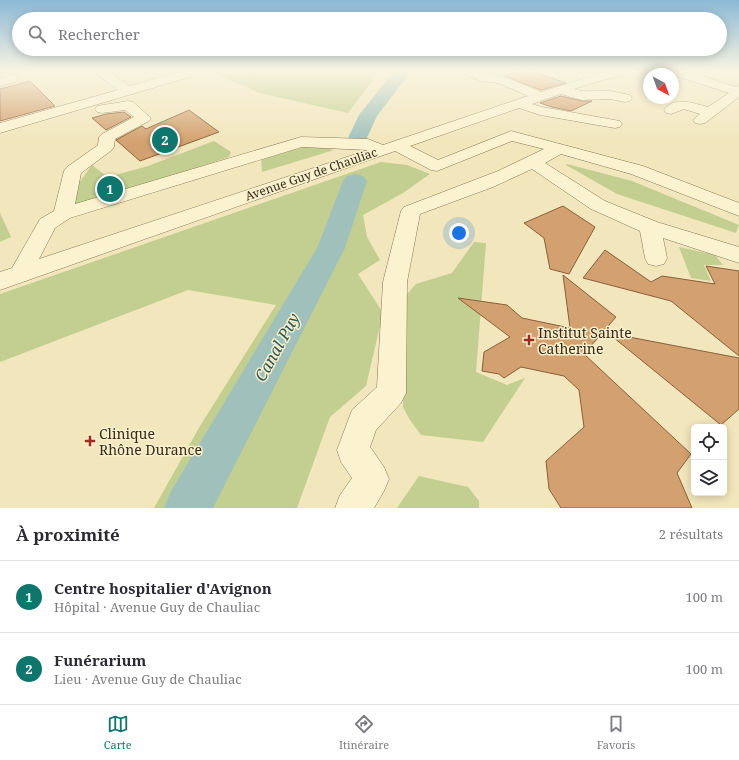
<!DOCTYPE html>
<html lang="fr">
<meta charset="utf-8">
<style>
body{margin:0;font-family:"Noto Serif",serif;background:#f2f2f3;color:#2b2b33}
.controls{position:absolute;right:12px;bottom:12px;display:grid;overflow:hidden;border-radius:6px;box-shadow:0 2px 10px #0003}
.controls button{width:36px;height:36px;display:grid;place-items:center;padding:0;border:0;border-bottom:1px solid #e1e1e2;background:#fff;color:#2b2b33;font:20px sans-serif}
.compass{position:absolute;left:643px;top:68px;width:36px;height:36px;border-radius:50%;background:#fff;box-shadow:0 2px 10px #0003;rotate:139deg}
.you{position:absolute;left:459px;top:233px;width:14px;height:14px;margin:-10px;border:3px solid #fff;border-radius:50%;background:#1a73e8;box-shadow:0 0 0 6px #1a73e833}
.badge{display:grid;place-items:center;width:26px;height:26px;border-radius:50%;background:#0f766e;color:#fff;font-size:13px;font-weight:700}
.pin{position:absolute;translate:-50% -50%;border:2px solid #fff;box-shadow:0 1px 4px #0006}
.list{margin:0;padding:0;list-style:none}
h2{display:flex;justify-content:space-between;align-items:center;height:52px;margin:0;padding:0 16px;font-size:17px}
h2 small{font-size:13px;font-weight:400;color:#7c7c81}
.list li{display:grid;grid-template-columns:26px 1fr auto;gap:12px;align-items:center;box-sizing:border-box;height:72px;padding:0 16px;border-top:1px solid #e1e1e2}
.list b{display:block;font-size:15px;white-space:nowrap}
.list p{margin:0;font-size:13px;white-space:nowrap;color:#7c7c81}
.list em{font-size:13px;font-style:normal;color:#7c7c81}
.icon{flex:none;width:22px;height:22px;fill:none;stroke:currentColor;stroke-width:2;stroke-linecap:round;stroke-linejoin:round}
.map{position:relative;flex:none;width:739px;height:508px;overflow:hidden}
.search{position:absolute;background:#fff;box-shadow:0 2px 10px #0003;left:12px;right:12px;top:12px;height:44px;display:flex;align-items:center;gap:10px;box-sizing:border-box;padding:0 14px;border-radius:22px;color:#7c7c81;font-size:15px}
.sheet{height:196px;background:#fff}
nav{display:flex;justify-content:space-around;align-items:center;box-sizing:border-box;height:56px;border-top:1px solid #e1e1e2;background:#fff;font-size:11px;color:#7c7c81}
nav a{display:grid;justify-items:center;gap:2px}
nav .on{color:#0f766e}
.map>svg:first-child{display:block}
.green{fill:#c2cf90}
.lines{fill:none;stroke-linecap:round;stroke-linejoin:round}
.canal{fill:#a0c1bb;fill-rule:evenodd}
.building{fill:#d2a16f;stroke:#8a6039}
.minor-casing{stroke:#897554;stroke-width:1}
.minor{fill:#fbf2cf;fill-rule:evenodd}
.poi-dot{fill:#9c2b20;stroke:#f8efcc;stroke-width:1.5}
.labels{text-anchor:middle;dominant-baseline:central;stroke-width:3;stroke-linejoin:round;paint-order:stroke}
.street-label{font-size:12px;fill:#372b1a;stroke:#f8efcc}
.near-poi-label{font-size:14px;fill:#372b1a;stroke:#f8efcc;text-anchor:start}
.near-water-label{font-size:16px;font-style:italic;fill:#285758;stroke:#f8efcc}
</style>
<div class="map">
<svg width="739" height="508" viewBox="0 0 739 508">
<rect width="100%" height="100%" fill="#f1e6bc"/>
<g class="green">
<path d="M 217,71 L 380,71 L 348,113 L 260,93 L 211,72 Z"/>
<path d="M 214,141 L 231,152 L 229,157 L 101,200 L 73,207 L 69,197 L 92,165 L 105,175 L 116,175 L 148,166 Z"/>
<path d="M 301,147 L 317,147 L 334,150 L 262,172 L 261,157 L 281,150 Z"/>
<path d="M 381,162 L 407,165 L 430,174 L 403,193 L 363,215 L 367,237 L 380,260 L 358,274 L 383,313 L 366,386 L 330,417 L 297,508 L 154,508 L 200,426 L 276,305 L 188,290 L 0,362 L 0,294 Z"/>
<path d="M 567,164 L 632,181 L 739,225 L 736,233 L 617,194 L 566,165 Z"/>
<path d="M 0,213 L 11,237 L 0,242 Z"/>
<path d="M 474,242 L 486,243 L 476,372 L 507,385 L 525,378 L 483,442 L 421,435 L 410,420 L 403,407 L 402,300 L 416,284 L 452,273 Z"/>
<path d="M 679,247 L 715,255 L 723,265 L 704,265 L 711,281 L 691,278 Z"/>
<path d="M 419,476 L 468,487 L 479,501 L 479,508 L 397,508 Z"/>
</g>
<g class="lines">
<g class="canal">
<path d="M 394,71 L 411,71 L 377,116 L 365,142 L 358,144 L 351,142 L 348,138 L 359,115 Z"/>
<path d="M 355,174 L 363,176 L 367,181 L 345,248 L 213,508 L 164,508 L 171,491 L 317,248 L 343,181 L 347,176 Z"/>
</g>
</g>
<g class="building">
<path d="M 516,71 L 526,73 L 532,71 L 566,83 L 541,90 L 504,76 Z"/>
<path d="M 30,81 L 55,106 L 0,121 L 0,89 Z"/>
<path d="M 561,96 L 582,101 L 592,101 L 571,111 L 552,107 L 540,103 Z"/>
<path d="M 189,110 L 219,132 L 140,161 L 116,140 L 142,126 L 146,129 Z"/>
<path d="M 124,112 L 131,117 L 106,130 L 92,118 L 106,114 Z"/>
<path d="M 563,206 L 595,227 L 569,274 L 550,269 L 544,238 L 524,223 Z"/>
<path d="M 605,250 L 651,282 L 662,276 L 715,284 L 706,266 L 739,271 L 739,356 L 671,301 L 583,278 Z"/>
<path d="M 563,275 L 616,317 L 584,354 L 691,454 L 677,473 L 692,508 L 561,508 L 549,489 L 546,461 L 584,427 L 579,390 L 564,376 L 521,367 L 504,378 L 499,374 L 482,371 L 484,352 L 510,337 L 458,298 L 507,305 L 522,318 L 570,328 Z"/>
<path d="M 608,333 L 739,358 L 739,409 L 721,425 Z"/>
</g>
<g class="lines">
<g class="minor-casing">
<g id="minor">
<path d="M 93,71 L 107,71 L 130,86 L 183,71 L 202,71 L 200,74 L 0,133 L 0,123 L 118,90 Z"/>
<path d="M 462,71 C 493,71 513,80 541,92 L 608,71 L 630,71 L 628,74 L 599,81 L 574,89 C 586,93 598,90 610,91 C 617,92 623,94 630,95 L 632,98 L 630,101 L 625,102 L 610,99 L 582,100 L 561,94 L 532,104 L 542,107 L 620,121 L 622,124 L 620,127 L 615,128 L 540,115 L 519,108 L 410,146 L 438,160 L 511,131 L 643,166 L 739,203 L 739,216 L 631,174 L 561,154 L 545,163 L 605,201 L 657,222 L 739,247 L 739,263 L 663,238 L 667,258 L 664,264 L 656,266 L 648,264 L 645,258 L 640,231 L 591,209 L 532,169 L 493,187 L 420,214 L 407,282 L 406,393 L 401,403 L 376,430 L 370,447 L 384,467 L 389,479 L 384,491 L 374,508 L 335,508 L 340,495 L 352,478 L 341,462 L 337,450 L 352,410 L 377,387 L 383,282 L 401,211 L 404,207 L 498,171 L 544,149 L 512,141 L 437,171 L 431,170 L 395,151 L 0,290 L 0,272 L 12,268 L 40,219 L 54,211 L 64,171 L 67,167 L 98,145 L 99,137 L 102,134 L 134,117 L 125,110 L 102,113 L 97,112 L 95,109 L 97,106 L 128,101 L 133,102 L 151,118 L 149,121 L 115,139 L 114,147 L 112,150 L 81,173 L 75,204 L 301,137 L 368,139 L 383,145 L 528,96 L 498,83 L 481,81 L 464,74 ZM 302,147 L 368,150 L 39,259 L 55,228 L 70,218 Z"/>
<path d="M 668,71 L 687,71 L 736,87 L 739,86 L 739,97 L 705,123 L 700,124 L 695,123 L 693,120 L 700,114 L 684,109 L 671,114 L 666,113 L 664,110 C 674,95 695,104 708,107 L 729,93 L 670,74 Z"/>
<path d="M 12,75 L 16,76 L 18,79 L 16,82 L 0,86 L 0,78 Z"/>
</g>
</g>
<use href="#minor" class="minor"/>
</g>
<linearGradient id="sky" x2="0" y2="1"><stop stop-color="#8bb9d6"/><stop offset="0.5" stop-color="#f9f4e1"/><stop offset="1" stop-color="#f9f4e1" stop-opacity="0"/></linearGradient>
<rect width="739" height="142" fill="url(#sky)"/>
<g class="poi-dot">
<path d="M527 334h4v4h4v4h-4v4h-4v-4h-4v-4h4z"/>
<path d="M88 435h4v4h4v4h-4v4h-4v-4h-4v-4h4z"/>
</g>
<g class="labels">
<g class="street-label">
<text transform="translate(311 174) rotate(-19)">Avenue Guy de Chauliac</text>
</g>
<g class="near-poi-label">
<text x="538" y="332">Institut Sainte<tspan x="538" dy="16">Catherine</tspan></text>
<text x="99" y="433">Clinique<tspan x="99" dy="16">Rhône Durance</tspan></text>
</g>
<g class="near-water-label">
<text transform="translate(277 347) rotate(-61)">Canal Puy</text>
</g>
</g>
</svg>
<div class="controls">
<button><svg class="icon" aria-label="locate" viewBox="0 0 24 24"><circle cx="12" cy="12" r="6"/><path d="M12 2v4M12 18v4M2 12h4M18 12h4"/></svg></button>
<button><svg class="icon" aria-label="layers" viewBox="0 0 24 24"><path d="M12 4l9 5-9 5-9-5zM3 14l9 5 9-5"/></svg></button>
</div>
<svg class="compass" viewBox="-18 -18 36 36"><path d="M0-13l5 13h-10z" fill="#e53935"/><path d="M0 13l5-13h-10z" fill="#7c7c81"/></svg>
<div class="you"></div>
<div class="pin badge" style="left:110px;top:189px">1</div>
<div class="pin badge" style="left:165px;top:140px">2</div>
<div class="search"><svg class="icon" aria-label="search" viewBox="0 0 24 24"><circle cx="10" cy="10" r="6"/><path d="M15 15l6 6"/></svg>Rechercher</div>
</div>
<section class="sheet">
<h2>À proximité<small>2 résultats</small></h2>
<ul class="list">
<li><span class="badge">1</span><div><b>Centre hospitalier d'Avignon</b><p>Hôpital · Avenue Guy de Chauliac</p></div><em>100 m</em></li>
<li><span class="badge">2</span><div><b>Funérarium</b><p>Lieu · Avenue Guy de Chauliac</p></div><em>100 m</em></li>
</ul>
</section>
<nav>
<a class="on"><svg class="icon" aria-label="map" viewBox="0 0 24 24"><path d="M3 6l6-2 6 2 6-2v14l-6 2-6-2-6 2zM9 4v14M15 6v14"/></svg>Carte</a>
<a><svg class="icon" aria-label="directions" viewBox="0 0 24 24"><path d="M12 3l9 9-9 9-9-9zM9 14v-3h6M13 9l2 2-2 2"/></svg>Itinéraire</a>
<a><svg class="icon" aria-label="saved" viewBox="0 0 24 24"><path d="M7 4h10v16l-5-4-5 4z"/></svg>Favoris</a>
</nav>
